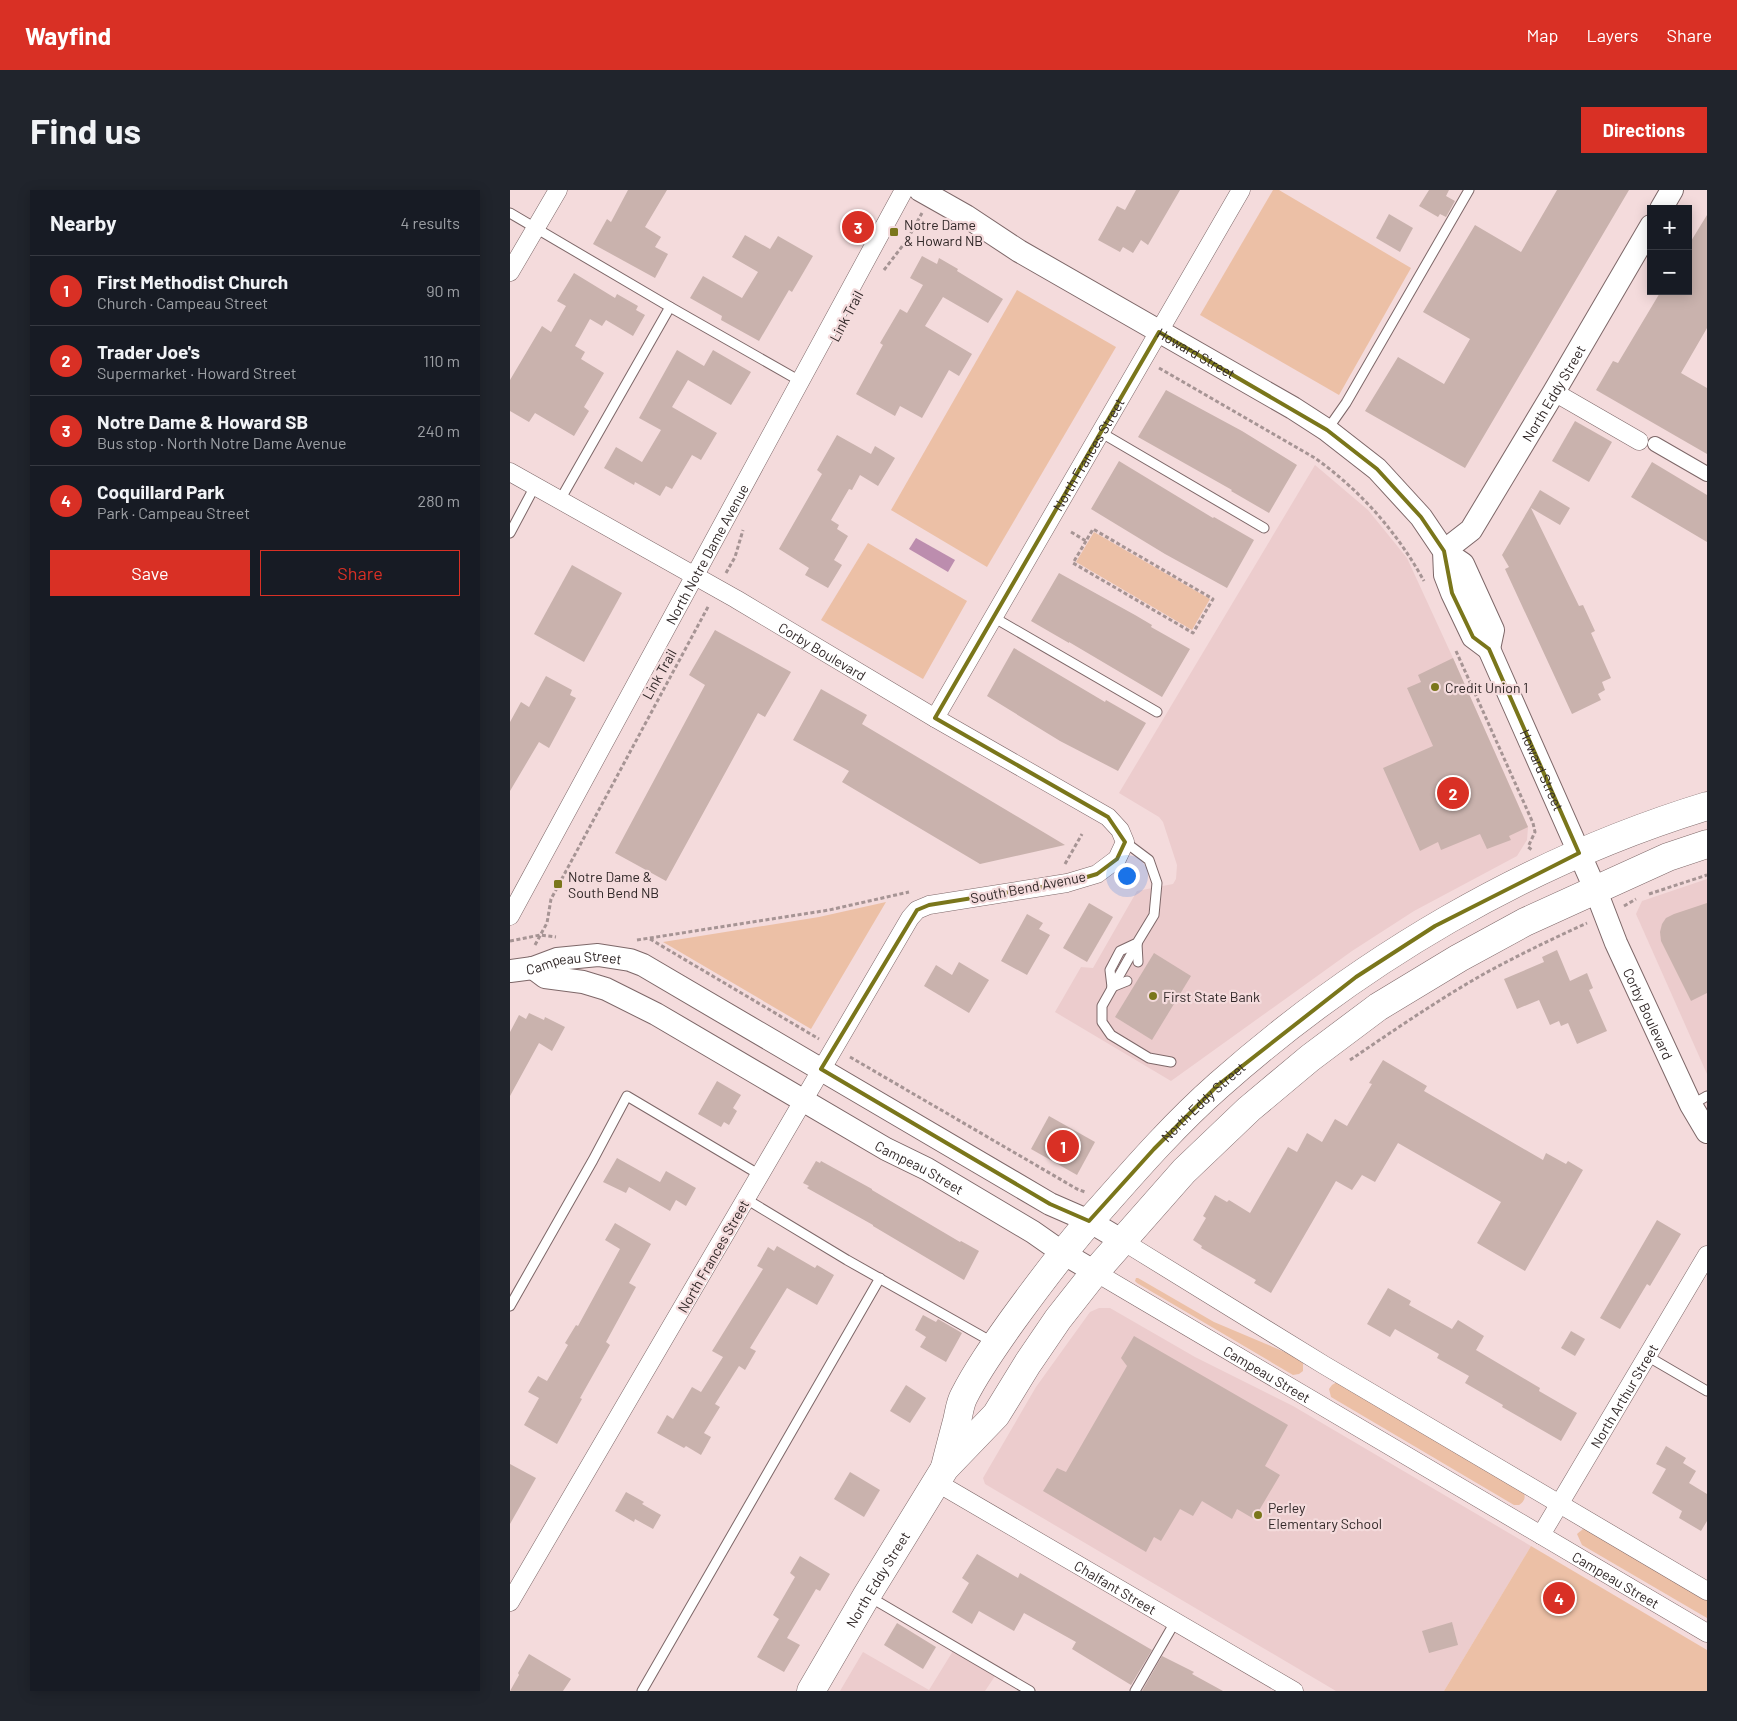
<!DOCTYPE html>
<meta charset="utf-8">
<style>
body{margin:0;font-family:Barlow,sans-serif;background:#20242c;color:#f1f3f6}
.controls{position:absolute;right:15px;top:15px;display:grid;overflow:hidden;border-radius:0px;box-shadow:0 2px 12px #0003}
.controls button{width:45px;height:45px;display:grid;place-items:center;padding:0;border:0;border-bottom:1px solid #363941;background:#171b24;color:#f1f3f6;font:25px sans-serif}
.you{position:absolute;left:616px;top:685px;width:18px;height:18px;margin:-12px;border:4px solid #fff;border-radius:50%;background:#1a73e8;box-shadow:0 0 0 8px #1a73e833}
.badge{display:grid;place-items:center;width:32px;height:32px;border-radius:50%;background:#d93025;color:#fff;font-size:16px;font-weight:700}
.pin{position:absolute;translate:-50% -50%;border:2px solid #fff;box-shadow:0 1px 5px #0006}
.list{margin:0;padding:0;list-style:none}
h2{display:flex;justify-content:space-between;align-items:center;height:65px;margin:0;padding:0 20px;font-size:21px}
h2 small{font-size:16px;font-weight:400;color:#9ea1a6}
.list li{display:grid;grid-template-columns:32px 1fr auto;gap:15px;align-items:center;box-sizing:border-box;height:70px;padding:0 20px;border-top:1px solid #363941}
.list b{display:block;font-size:19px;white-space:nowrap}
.list p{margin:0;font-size:16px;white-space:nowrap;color:#9ea1a6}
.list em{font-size:16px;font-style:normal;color:#9ea1a6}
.actions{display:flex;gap:10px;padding:15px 20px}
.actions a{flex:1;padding:11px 0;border:1px solid #d93025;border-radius:0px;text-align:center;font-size:18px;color:#d93025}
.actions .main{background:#d93025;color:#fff}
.map{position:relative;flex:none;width:1197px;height:1501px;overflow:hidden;border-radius:0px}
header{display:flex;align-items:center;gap:30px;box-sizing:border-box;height:70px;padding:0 25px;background:#d93025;color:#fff}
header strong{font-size:24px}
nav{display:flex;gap:28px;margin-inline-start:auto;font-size:18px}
.intro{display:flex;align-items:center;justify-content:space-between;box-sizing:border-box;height:120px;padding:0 30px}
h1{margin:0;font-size:35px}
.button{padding:12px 22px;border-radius:0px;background:#d93025;color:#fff;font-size:18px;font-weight:700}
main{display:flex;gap:30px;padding:0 30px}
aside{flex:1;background:#171b24;border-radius:0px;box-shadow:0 2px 12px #0003}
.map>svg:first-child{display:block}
.built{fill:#eccccd}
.green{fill:#ecc0a6}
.water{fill:#bc8dae}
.building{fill:#c9b2ad}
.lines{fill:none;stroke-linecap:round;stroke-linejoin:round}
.service-casing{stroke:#7d6768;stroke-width:11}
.pedestrian-casing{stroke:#7d6768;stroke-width:16}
.minor-casing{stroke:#7d6768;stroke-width:19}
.tertiary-casing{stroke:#7d6768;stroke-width:24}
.primary-casing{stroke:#7d6768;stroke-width:29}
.path{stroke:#a69494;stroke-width:3;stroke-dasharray:4 2.5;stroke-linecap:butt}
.service{stroke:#fff;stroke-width:9}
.pedestrian{stroke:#fff;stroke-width:14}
.minor{stroke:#fff;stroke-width:18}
.tertiary{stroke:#fff;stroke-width:22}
.primary{stroke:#fff;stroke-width:28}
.marked{fill:none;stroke:#7a761b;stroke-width:4;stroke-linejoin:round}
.poi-dot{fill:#7a761b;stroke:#f4dbdc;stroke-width:2}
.labels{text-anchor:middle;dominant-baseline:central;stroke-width:4.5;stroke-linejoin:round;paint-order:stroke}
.poi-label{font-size:14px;fill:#312828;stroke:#f4dbdc;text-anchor:start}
.street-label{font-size:14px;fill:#312828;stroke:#f4dbdc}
</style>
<header>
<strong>Wayfind</strong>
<nav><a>Map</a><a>Layers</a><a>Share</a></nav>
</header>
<div class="intro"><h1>Find us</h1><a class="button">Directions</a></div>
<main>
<aside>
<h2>Nearby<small>4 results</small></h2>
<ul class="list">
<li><span class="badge">1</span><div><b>First Methodist Church</b><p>Church · Campeau Street</p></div><em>90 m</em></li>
<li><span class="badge">2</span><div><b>Trader Joe's</b><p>Supermarket · Howard Street</p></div><em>110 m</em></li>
<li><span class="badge">3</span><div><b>Notre Dame &amp; Howard SB</b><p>Bus stop · North Notre Dame Avenue</p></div><em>240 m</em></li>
<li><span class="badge">4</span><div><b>Coquillard Park</b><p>Park · Campeau Street</p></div><em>280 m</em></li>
</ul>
<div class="actions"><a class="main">Save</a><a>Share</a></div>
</aside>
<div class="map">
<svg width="1197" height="1501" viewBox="0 0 1197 1501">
<rect width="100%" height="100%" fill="#f4dbdc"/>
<g class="built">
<path d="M 805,275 L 858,320 L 897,368 L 943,468 L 1018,637 L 1017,650 L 1007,666 L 904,721 L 842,761 L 661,891 L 545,822 L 571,777 L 583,778 L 627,701 L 663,694 L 666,689 L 667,675 L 653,632 L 649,627 L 609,603 Z"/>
<path d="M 1197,689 L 1197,884 L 1126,724 L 1132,711 Z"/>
<path d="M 589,1118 L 600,1118 L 685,1167 L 783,1216 L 1021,1356 L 934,1501 L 826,1501 L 475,1294 L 473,1288 L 526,1197 L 580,1122 Z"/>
<path d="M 443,1461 L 485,1486 L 475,1501 L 330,1501 L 353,1462 L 419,1500 Z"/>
</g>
<g class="green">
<path d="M 763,0 L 769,0 L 901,78 L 829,205 L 690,125 Z"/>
<path d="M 507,100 L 606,157 L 477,377 L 381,320 Z"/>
<path d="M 584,342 L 700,409 L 682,440 L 566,372 Z"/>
<path d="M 358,353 L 457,411 L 413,489 L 311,430 Z"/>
<path d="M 376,712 L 301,839 L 153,752 L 309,727 Z"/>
<path d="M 626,1088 L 628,1088 L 704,1132 L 789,1168 L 793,1172 L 793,1181 L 789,1184 L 783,1185 L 627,1093 L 625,1091 Z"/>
<path d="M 827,1192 L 1013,1300 C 1016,1307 1015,1311 1009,1315 L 1004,1315 L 821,1207 L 819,1199 L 822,1195 Z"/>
<path d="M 1073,1339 L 1077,1339 L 1197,1409 L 1197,1428 L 1072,1355 L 1067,1344 Z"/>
<path d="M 1021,1356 L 1197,1460 L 1197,1501 L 934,1501 Z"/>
</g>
<path class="water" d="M 406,348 L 445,370 L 438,382 L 399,359 Z"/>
<g class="building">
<path d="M 118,0 L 157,0 L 135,37 L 151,47 L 145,57 L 158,64 L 145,88 L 83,54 L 97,29 L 101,32 Z"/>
<path d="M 626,0 L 670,0 L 638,55 L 631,50 L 623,63 L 613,57 L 610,62 L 588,50 L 607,16 L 615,20 Z"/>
<path d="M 919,0 L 939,0 L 936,6 L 945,11 L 936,27 L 930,24 L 928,27 L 909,16 Z"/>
<path d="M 1047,0 L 1119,0 L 955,278 L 855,221 L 888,167 L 934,194 L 960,149 L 913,122 L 965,35 L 1011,62 Z"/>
<path d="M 879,24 L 903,38 L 890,62 L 866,48 Z"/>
<path d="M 1197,25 L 1197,138 L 1171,183 L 1197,198 L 1197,264 L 1086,200 L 1103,171 L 1108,173 L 1151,101 L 1178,101 L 1178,56 Z"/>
<path d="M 235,45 L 260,59 L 268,46 L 303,66 L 282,102 L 279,100 L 249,151 L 211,130 L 212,126 L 180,108 L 193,86 L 232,108 L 248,82 L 222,67 Z"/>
<path d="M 412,66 L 427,74 L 429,68 L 448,79 L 447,81 L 493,109 L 478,133 L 433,107 L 415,136 L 462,164 L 449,186 L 439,180 L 412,228 L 390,216 L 385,226 L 346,204 L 373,155 L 370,153 L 390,119 L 397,123 L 413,95 L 400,88 Z"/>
<path d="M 64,83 L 105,108 L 107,104 L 128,116 L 126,120 L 135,125 L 123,146 L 96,130 L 92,136 L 80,129 L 65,156 L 75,162 L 71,169 L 94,183 L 74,217 L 79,221 L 64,246 L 25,223 L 19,232 L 0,221 L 0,190 L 32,136 L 41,142 L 56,116 L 47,111 Z"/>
<path d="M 167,160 L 194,176 L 203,160 L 241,182 L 221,215 L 178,190 L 162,217 L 207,243 L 191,270 L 182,265 L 162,299 L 156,296 L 150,306 L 125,292 L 124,295 L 94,278 L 106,257 L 132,272 L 151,240 L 129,228 Z"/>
<path d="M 656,200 L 732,241 L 787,275 L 759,323 L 721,301 L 722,300 L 628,247 Z"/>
<path d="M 1065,231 L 1102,252 L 1079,292 L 1042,271 Z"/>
<path d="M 327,245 L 361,264 L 365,256 L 385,268 L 368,296 L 350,285 L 342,300 L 339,299 L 321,330 L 329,335 L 327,339 L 338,346 L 324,370 L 332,375 L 318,398 L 295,385 L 299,378 L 269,359 L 312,284 L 307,280 Z"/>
<path d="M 609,271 L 703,328 L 704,327 L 744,350 L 717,398 L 655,364 L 581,319 Z"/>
<path d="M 1142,272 L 1197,305 L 1197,352 L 1121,307 Z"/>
<path d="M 1030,300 L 1060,318 L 1050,335 L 1021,318 L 1069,416 L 1073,415 L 1085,441 L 1081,443 L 1101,488 L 1092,492 L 1095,500 L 1088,504 L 1091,510 L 1062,524 L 995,379 L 999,377 L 992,365 Z"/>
<path d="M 62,375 L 112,403 L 74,472 L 24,444 Z"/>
<path d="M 549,383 L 625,425 L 642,435 L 641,437 L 680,459 L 652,507 L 559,452 L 559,453 L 521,431 Z"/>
<path d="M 205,440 L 281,482 L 255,527 L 248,523 L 156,691 L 105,663 L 195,495 L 179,485 Z"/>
<path d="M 504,458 L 595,512 L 596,510 L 636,533 L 608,581 L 550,551 L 477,506 Z"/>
<path d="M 943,468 L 1018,637 L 999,646 L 1001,650 L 977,659 L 970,644 L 931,660 L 928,652 L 910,661 L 873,578 L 923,556 L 897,498 L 911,492 L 908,485 Z"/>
<path d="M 36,486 L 62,500 L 60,505 L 66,508 L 39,558 L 29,552 L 0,601 L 0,532 L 11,512 L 19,517 Z"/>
<path d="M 311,499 L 357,525 L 352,534 L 555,655 L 470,674 L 332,592 L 339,581 L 283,550 Z"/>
<path d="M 579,713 L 603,727 L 577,772 L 553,758 Z"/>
<path d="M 1197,713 L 1197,803 L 1181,811 L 1151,751 L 1150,742 L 1152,734 L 1156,728 L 1164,724 Z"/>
<path d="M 517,724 L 533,733 L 529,739 L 540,745 L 517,785 L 491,771 Z"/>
<path d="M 1047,760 L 1060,791 L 1077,783 L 1083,798 L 1079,800 L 1097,841 L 1067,854 L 1058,833 L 1051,836 L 1049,831 L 1040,835 L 1029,810 L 1007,819 L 994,789 L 1034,772 L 1032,767 Z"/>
<path d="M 644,763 L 681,786 L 642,850 L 605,827 Z"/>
<path d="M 449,772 L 479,790 L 459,823 L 414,796 L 426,775 L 442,785 Z"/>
<path d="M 19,823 L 34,830 L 35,827 L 55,837 L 42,861 L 29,853 L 0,906 L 0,842 L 9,825 L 16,829 Z"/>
<path d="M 873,870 L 917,896 L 914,901 L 1033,970 L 1036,963 L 1056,974 L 1058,971 L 1073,980 L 1015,1081 L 967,1053 L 991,1012 L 888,953 L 865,992 L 852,985 L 842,1000 L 826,991 L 761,1103 L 744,1093 L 746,1090 L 691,1058 L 692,1056 L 683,1050 L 696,1028 L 693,1026 L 705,1005 L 717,1012 L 719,1010 L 740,1023 L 778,957 L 787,962 L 797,943 L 812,952 L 825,929 L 837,936 L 862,894 L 859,893 Z"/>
<path d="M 207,891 L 231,905 L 223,918 L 227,921 L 219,935 L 214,932 L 211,937 L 188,924 Z"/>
<path d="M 539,926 L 585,952 L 567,985 L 521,959 Z"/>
<path d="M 107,968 L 150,992 L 156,981 L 186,998 L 176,1016 L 166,1010 L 160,1021 L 119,997 L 116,1003 L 93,992 Z"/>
<path d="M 306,971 L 310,973 L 311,971 L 362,999 L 362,1000 L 450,1052 L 451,1051 L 469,1061 L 454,1090 L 363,1036 L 363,1035 L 297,998 L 299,996 L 293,993 Z"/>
<path d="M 1147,1030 L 1171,1044 L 1140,1096 L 1137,1094 L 1110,1139 L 1090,1128 Z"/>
<path d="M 105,1033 L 141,1054 L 119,1093 L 126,1097 L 96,1152 L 100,1155 L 70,1208 L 72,1209 L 47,1254 L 14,1235 L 29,1208 L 18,1202 L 28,1186 L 37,1191 L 58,1155 L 55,1153 L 66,1135 L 68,1136 L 110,1059 L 95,1050 Z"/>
<path d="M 267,1056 L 305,1078 L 307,1075 L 324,1085 L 307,1115 L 277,1098 L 240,1158 L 246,1161 L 235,1180 L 229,1176 L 205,1214 L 210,1217 L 194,1243 L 201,1247 L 191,1265 L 176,1256 L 174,1258 L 147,1243 L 157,1225 L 163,1229 L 182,1197 L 191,1202 L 213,1167 L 202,1161 L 253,1079 L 247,1076 L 258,1057 L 264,1061 Z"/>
<path d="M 878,1098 L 901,1111 L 899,1115 L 942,1139 L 948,1130 L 974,1146 L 966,1160 L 1030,1198 L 1029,1201 L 1067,1223 L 1051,1251 L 992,1217 L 993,1215 L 955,1193 L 959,1186 L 927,1168 L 929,1164 L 885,1139 L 880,1147 L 857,1134 Z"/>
<path d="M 413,1125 L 426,1132 L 428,1129 L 452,1143 L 436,1172 L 410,1157 L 416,1147 L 405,1140 Z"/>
<path d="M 1061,1141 L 1075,1149 L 1065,1166 L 1051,1158 Z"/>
<path d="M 624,1146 L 778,1235 L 755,1276 L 770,1285 L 744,1329 L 727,1319 L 722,1329 L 692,1311 L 683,1326 L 670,1319 L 651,1351 L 644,1347 L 636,1362 L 533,1301 L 547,1278 L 556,1282 L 617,1176 L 611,1168 Z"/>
<path d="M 396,1195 L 416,1208 L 400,1233 L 380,1221 Z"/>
<path d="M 1156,1256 L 1176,1268 L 1173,1273 L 1186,1281 L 1179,1293 L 1197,1304 L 1197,1331 L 1191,1341 L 1169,1328 L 1172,1321 L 1142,1303 L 1156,1279 L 1146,1274 Z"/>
<path d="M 0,1274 L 26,1288 L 0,1334 Z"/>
<path d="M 340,1282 L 370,1300 L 354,1327 L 324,1309 Z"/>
<path d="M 116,1302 L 134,1312 L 132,1314 L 151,1325 L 143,1339 L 125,1329 L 124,1332 L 105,1321 Z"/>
<path d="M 467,1364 L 508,1388 L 510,1383 L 642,1460 L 621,1495 L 562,1459 L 566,1452 L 514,1423 L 504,1441 L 469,1421 L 462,1434 L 442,1422 L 459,1393 L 452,1388 Z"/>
<path d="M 290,1366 L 320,1384 L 310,1401 L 306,1399 L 277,1448 L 290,1455 L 274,1482 L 247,1467 L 269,1429 L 263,1425 L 285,1387 L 280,1383 Z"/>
<path d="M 942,1432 L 948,1455 L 919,1463 L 912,1441 Z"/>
<path d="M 387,1433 L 426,1457 L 413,1479 L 374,1455 Z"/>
<path d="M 19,1464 L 61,1489 L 53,1501 L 0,1501 L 9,1485 L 8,1483 Z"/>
<path d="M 652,1466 L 684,1482 L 682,1484 L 713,1501 L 632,1501 Z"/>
</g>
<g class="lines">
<g class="service-casing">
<g id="service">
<path d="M 0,23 L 160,117 L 290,191"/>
<path d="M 817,240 L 836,213 L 959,0"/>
<path d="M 590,242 L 754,338"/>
<path d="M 50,310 L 160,117"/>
<path d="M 0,343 L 25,296"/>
<path d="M 483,427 L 647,522"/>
<path d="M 627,754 L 592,816 L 592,832 L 601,845 L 639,868 L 661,872"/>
<path d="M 627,754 L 628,772"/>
<path d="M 602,797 L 600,780 L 610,761 L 627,753 L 644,725 L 647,693 L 639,670 L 615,652"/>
<path d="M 602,797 L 617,791"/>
<path d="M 1181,915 L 1197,906"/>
<path d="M 236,1009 L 337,1070 L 484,1153"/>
<path d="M 0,1116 L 83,970 L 117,906 L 250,985"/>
<path d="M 1137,1166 L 1197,1201"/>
<path d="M 358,1406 L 520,1501"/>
<path d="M 132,1501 L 370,1088"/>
<path d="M 625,1501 L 665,1432"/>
</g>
</g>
<g class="pedestrian-casing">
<path id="pedestrian" d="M 1145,254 L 1197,284"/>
</g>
<g class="minor-casing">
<g id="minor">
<path d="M 0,82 L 48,0"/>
<path d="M 1044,202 L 1129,251"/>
<path id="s1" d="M 0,282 L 226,409 L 425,528 L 598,627 L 610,640 L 615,652 L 607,669 L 587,684 L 557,693 L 419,715 L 407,720 L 400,728 L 0,1412"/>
<path id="s2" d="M 425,528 L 731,0"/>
<path id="s3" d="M 0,726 L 394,0"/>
<path d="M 611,1050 L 814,1175 L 1197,1401"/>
<path id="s4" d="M 585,1082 L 1197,1443"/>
<path id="s5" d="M 426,1292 L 784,1501"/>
<path id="s6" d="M 1031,1345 L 1197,1065"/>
</g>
</g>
<g class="tertiary-casing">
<g id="tertiary">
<path id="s7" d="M 410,0 L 456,26 L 509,61 L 783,218 L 817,240 L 867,279 L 911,327 L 934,361 L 953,374 L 983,440 L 979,459 L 963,447 L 942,403 L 935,385 L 934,361"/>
<path d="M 1151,19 L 1162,0"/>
<path id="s8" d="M 934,361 L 961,340 L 1044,202 L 1141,36"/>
<path id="s9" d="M 979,459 L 1086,701 L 1106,753 L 1181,915 L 1197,942"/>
<path id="s10" d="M 23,778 L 35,787 L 73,792 L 96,799 L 146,824 L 376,959 L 417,979 L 523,1042 L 553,1063 L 585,1082"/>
<path id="s11" d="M 0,781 L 23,778 L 47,769 L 88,765 L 120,770 L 133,775 L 540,1014 L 579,1031 L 611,1050"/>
</g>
</g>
<g class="primary-casing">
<g id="primary">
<path id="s12" d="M 435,1277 C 439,1261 443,1246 447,1231 C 449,1223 450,1213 454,1206 C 467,1180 485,1155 502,1131 C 531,1091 560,1052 593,1016 C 630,974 667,932 709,895 C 850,770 1017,671 1197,616"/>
<path id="s13" d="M 301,1501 L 357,1405 L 435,1278 L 486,1225 L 518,1173 L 548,1129 L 585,1082 L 674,981 L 739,919 L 800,868 L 868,817 L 949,768 L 1015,732 L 1158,667 L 1197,654"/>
</g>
</g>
<g class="path">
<path d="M 374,80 L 397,50 L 412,23"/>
<path d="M 649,178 L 805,268 C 851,301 887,342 914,391"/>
<path d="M 561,342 L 576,351 L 583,339 L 703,409 L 683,443 L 563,373 L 576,351"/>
<path d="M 216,383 L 225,367 L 233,340"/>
<path d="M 946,461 L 1023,633 L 1025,642 L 1018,657 L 1022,660"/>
<path d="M 555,674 L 572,644"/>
<path d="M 1139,704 L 1197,685"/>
<path d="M 1114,716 L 1126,709"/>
<path d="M 140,749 L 309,849"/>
<path d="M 127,750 L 319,720 L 399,702"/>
<path d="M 0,751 L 30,745 L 46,747"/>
<path d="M 25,755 L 37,733 L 41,709 L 199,415"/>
<path d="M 340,867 L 567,999 L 575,1002"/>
<path d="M 840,870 C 886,839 932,807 981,780 C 1013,763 1044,748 1077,733"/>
</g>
<use href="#service" class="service"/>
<use href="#pedestrian" class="pedestrian"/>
<use href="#minor" class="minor"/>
<use href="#tertiary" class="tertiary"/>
<use href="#primary" class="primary"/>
</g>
<path class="marked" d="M 649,142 L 817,240 L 867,279 L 911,327 L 934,361 L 942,403 L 963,447 L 979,459 L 1069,663 L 925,736 L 846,787 L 708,895 L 644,959 L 579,1031 L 540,1014 L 311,879 L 407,720 L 419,715 L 557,693 L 587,684 L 607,669 L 615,652 L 598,627 L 425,528 Z"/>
<g class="poi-dot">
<rect x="379" y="37" width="10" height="10" rx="2.5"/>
<circle cx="925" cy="497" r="5"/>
<rect x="43" y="689" width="10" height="10" rx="2.5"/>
<circle cx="643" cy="806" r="5"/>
<circle cx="748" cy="1325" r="5"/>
</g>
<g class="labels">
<g class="poi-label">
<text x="394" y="34">Notre Dame<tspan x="394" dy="16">&amp; Howard NB</tspan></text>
<text x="935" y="497">Credit Union 1</text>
<text x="58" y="686">Notre Dame &amp;<tspan x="58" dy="16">South Bend NB</tspan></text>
<text x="653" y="806">First State Bank</text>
<text x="758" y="1317">Perley<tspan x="758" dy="16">Elementary School</tspan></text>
</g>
<g class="street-label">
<text transform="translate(336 126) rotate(-62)">Link Trail</text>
<text stroke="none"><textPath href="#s7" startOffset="321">Howard Street</textPath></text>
<text stroke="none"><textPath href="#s8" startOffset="194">North Eddy Street</textPath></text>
<text stroke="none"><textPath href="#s2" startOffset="305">North Frances Street</textPath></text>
<text stroke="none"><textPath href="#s3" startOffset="412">North Notre Dame Avenue</textPath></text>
<text stroke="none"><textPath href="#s1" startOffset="360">Corby Boulevard</textPath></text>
<text transform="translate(149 484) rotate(-61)">Link Trail</text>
<text stroke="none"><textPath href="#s9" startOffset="132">Howard Street</textPath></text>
<text transform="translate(518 697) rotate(-11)">South Bend Avenue</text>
<text stroke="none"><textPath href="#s11" startOffset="65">Campeau Street</textPath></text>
<text stroke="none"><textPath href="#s9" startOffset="398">Corby Boulevard</textPath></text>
<text stroke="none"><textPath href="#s12" startOffset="454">North Eddy Street</textPath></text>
<text stroke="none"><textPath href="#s10" startOffset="438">Campeau Street</textPath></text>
<text transform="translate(203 1066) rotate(-60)">North Frances Street</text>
<text stroke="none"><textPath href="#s4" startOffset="200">Campeau Street</textPath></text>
<text stroke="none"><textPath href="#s6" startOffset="162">North Arthur Street</textPath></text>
<text stroke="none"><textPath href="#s13" startOffset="130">North Eddy Street</textPath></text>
<text stroke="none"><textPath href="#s4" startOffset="605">Campeau Street</textPath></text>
<text stroke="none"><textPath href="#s5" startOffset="208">Chalfant Street</textPath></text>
</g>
</g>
</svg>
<div class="controls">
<button>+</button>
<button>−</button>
</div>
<div class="you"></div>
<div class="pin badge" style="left:553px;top:956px">1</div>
<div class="pin badge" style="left:943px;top:603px">2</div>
<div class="pin badge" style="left:348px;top:37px">3</div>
<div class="pin badge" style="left:1049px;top:1408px">4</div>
</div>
</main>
